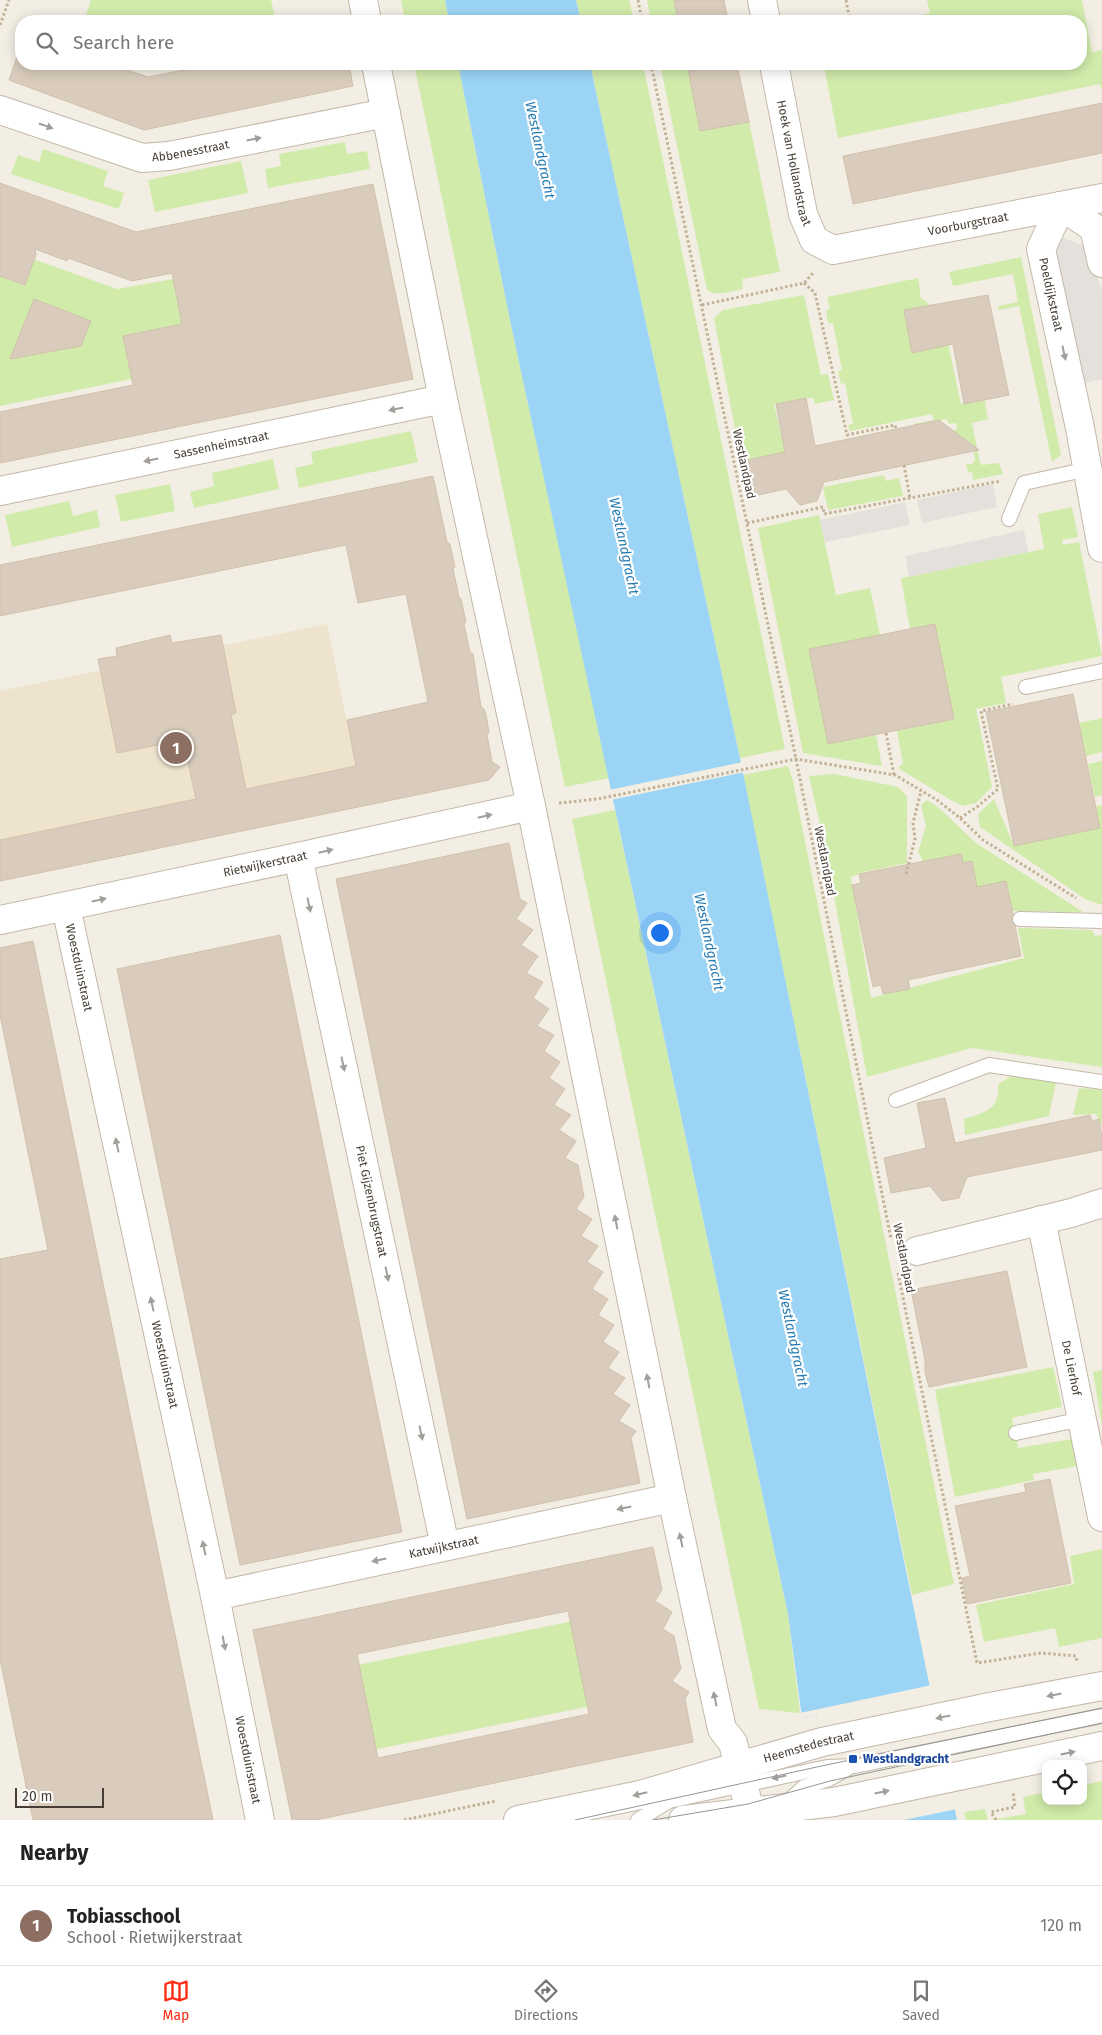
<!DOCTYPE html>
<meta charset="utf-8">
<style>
body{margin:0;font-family:"Fira Sans",sans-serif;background:#f6f6f6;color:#222}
.controls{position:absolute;right:15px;bottom:15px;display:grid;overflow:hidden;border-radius:10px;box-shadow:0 2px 12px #0003}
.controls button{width:45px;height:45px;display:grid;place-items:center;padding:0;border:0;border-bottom:1px solid #e0e0e0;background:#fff;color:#222;font:25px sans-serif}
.scale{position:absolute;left:15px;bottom:12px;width:89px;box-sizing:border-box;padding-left:5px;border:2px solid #463e34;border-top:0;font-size:14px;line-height:18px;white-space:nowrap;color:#463e34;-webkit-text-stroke:4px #fff;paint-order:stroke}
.you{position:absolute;left:659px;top:932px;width:18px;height:18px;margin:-12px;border:4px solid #fff;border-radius:50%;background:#1a73e8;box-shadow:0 0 0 8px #1a73e833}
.badge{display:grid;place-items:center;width:32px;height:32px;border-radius:50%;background:#ff290f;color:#fff;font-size:16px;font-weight:700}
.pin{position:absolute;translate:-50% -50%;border:2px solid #fff;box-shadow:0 1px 5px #0006}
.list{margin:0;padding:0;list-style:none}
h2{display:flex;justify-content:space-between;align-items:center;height:65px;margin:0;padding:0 20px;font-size:21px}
h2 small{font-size:16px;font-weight:400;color:#767676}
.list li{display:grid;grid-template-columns:32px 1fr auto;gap:15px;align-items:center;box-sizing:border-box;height:80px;padding:0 20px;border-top:1px solid #e0e0e0}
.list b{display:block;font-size:19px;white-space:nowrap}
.list p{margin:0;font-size:16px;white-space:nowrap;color:#767676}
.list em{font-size:16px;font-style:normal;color:#767676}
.icon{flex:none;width:28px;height:28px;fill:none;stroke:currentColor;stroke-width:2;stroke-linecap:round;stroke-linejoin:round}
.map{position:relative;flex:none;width:1102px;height:1820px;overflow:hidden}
.search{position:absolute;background:#fff;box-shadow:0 2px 12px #0003;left:15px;right:15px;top:15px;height:55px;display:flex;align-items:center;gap:12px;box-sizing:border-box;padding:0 18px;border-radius:20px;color:#767676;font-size:19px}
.sheet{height:145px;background:#fff}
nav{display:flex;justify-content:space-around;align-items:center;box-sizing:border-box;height:70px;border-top:1px solid #e0e0e0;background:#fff;font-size:14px;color:#767676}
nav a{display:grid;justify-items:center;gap:2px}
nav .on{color:#ff290f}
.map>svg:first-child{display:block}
.education{fill:#eee3cd}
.green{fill:#d0ebaa}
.parking{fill:#e4e1dd}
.water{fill:#9cd4f5}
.pier{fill:#f3eee4}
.building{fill:#d9ccbc;stroke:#d1c1ac;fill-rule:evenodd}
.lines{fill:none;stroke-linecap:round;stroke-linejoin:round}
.service-casing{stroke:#c2b8a9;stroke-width:16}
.minor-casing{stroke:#c2b8a9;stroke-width:30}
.tertiary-casing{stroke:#c2b8a9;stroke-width:30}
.path{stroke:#c2b196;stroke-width:3;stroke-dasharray:2.5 2.5;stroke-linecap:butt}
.service{stroke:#fff;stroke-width:14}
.minor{stroke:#fff;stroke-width:28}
.tertiary{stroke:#fff;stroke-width:28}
.tram{stroke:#959595;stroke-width:1}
.oneway{fill:#a29e9a}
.transit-dot{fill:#1a4fb4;stroke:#fff;stroke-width:2}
.labels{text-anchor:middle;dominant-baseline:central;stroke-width:4.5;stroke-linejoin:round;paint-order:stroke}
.street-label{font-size:12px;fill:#463e34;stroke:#fff}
.transit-label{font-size:12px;font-weight:bold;fill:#164399;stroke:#fff;text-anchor:start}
.water-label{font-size:14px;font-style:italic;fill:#257bb1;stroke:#fff}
</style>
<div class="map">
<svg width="1102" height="1820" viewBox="0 0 1102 1820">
<rect width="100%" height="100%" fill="#f3eee4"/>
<path class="education" d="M 327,624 L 364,806 L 0,881 L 0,691 Z"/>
<g class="green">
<path d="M 91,0 L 271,0 L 276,21 L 84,21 Z"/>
<path d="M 401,0 L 445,0 L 449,21 L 405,21 Z"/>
<path d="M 576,0 L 629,0 L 634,21 L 581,21 Z"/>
<path d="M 647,0 L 674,0 L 678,21 L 651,21 Z"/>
<path d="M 927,0 L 1082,0 L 1092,52 L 1102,50 L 1102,92 L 1100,84 L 838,138 L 824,66 L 835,64 L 1081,64 L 1081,21 L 895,21 L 930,13 Z"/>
<path d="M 125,64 L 172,64 L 143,69 Z"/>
<path d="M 414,64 L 458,64 L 511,325 L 609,778 L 565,787 Z"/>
<path d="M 590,64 L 643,64 L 785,749 L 740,758 Z"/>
<path d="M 660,64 L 687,64 L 701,131 L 749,121 L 780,272 L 742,279 L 743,289 C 733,291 716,297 707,290 Z"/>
<path d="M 345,142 L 347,154 L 367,151 L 370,169 L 268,188 L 265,169 L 281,166 L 279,154 Z"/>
<path d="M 43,149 L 108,171 L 103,186 L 124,193 L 119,209 L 11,174 L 18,155 L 39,162 Z"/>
<path d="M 241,161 L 248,193 L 155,212 L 148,180 Z"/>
<path d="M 0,247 L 117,289 L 321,253 L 339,336 L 0,406 Z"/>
<path d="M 1021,257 L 1061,455 L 1052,462 L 1019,306 L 999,310 L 998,306 L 1018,302 L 1013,274 L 953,286 L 949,272 Z"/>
<path d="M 918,278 L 921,298 L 930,305 L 904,311 L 912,352 L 944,346 L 948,343 L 961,404 L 985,400 L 985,402 L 988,419 L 972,423 L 980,463 L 982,465 L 998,463 L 1001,468 L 1003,474 L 973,480 L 972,472 L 968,472 L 966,464 L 972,464 L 975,460 L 973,446 L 951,431 L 957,429 L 956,423 L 949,424 L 947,419 L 915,425 L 914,424 L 934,420 L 932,414 L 850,431 L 848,425 L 853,424 L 845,383 L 841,384 L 838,371 L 842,370 L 833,323 L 828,323 L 826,310 L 830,309 L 827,297 Z"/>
<path d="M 804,295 L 821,375 L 828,374 L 834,400 L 815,404 L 813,398 L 806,398 L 774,404 L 785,452 L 741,461 L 714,318 L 723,310 Z"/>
<path d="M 411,431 L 418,462 L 299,488 L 295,468 L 313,464 L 311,452 Z"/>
<path d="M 273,459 L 279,489 L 194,508 L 190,492 L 214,486 L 212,473 Z"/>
<path d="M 884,475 L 886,481 L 899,478 L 903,496 L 828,510 L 823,487 Z"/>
<path d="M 170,484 L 175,511 L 121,522 L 115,495 Z"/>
<path d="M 69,501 L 73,516 L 97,510 L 100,527 L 12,547 L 5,515 Z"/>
<path d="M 1072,507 L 1078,537 L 1062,540 L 1063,545 L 1079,542 L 1102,656 L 1001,677 L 1006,703 L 976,709 L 992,787 L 976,803 L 963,806 L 949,799 L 898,768 L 903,763 L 897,731 L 954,719 L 935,624 L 910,629 L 901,578 L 1044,549 L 1038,514 Z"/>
<path d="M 819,515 L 836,595 L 870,588 L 880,635 L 809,649 L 828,744 L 876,735 L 882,766 L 803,753 L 758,528 Z"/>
<path d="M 1102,718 L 1102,752 L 1086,756 L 1079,723 Z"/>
<path d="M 1102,761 L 1102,795 L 1095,797 L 1088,764 Z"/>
<path d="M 788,766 L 793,781 L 954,1584 L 912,1595 L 743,775 Z"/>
<path d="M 834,774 L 898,787 L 907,796 L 907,863 L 864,872 L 851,877 L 871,998 L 1024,958 L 1018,928 L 1092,930 L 1095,936 L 1102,935 L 1102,1067 L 972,1048 L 867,1077 L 825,846 L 809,776 Z"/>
<path d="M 994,799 L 1014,846 L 1100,828 L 1096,806 L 1102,805 L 1102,905 L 1085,899 L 980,827 L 978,814 Z"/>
<path d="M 927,800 L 938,807 L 976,843 L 1083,912 L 1012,911 L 923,861 L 918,852 L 926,826 L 921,805 Z"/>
<path d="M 615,810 L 788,1614 L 800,1713 L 759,1709 L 572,819 Z"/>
<path d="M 1013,1075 L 1056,1082 L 1049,1116 L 965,1135 L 964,1119 C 984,1113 1001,1109 998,1084 Z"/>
<path d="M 1079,1088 L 1102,1090 L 1102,1126 L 1096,1114 L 1073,1115 Z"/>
<path d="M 1053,1367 L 1062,1407 L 1012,1418 L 1018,1448 L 1072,1439 L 1078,1466 L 1033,1474 L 1034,1480 L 955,1497 L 935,1390 Z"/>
<path d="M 1102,1370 L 1102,1426 L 1093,1372 Z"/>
<path d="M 1102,1549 L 1102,1638 L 1059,1647 L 1055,1628 L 984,1642 L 976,1605 L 1074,1584 L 1070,1556 Z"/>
<path d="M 598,1616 L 616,1701 L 333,1758 L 313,1674 Z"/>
<path d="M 1102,1781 L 1102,1820 L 990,1820 L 1026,1814 L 1023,1797 L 1046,1792 L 1046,1801 L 1083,1801 L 1083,1785 Z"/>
<path d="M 985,1809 L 988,1820 L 966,1820 L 964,1812 Z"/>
</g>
<g class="parking">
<path d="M 1059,236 L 1092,249 L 1102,294 L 1102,379 L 1078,385 L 1048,251 Z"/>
<path d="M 993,484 L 997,507 L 922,523 L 917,500 Z"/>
<path d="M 905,502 L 910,525 L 825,542 L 820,520 Z"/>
<path d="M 1024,530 L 1028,552 L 909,577 L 905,556 Z"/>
</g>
<g class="water">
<path d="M 445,0 L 576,0 L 581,21 L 449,21 Z"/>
<path d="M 458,64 L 590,64 L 740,758 L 957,1820 L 893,1820 L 868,1699 L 861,1700 L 838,1820 L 816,1715 L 802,1718 L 788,1614 L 511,325 Z"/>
</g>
<g class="pier">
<path d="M 743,762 L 745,772 L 611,800 L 609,790 Z"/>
<path d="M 932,1685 L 957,1809 L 904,1820 L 891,1820 L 866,1701 L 864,1702 L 888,1820 L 838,1820 L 816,1715 L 802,1718 L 800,1713 Z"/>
</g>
<g class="building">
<path d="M 674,0 L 724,0 L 728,21 L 678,21 Z"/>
<path d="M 21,45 L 21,64 L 110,64 L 148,77 L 214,64 L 349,64 L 353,86 L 144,130 L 9,80 Z"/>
<path d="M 687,64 L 737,64 L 749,122 L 700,131 Z"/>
<path d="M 1102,103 L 1102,153 L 853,204 L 843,156 Z"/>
<path d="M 0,183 L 136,232 L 373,184 L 413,379 L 0,463 L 0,412 L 133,385 L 123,336 L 182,324 L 172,273 L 132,281 L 68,258 L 67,261 L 35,249 L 36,255 L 25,285 L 0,276 Z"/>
<path d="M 988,295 L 1009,395 L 964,404 L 953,344 L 912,353 L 904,310 Z"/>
<path d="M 34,299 L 91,321 L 81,346 L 10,359 Z"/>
<path d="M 806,398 L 815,446 L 939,420 L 979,450 L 824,482 L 817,501 L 800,505 L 786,489 L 749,497 L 742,461 L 785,452 L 776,404 Z"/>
<path d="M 433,476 L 447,542 L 450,544 L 455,567 L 453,569 L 459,597 L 461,599 L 466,622 L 464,624 L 470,652 L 473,654 L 481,707 L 484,709 L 486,715 L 489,732 L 487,735 L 492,762 L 500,767 L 489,780 L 0,881 L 0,840 L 196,799 L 183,740 L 117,753 L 98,659 L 117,656 L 116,648 L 170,635 L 172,643 L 221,635 L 236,713 L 231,715 L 246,789 L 356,766 L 347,720 L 428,702 L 406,594 L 358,603 L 346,545 L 0,616 L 0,565 Z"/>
<path d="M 935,624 L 954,719 L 828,744 L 809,649 Z"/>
<path d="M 1073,694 L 1100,828 L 1014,846 L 986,712 Z"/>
<path d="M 509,843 L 520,899 L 527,903 L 516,919 L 533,930 L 521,945 L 538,956 L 526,973 L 543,982 L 533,998 L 549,1009 L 537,1026 L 554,1035 L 544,1051 L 560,1062 L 549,1078 L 565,1089 L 554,1105 L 571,1115 L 559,1130 L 576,1141 L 565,1158 L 578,1165 L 584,1197 L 576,1209 L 592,1219 L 581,1236 L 598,1246 L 587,1262 L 603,1272 L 592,1289 L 608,1299 L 598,1315 L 614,1325 L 603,1342 L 619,1352 L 608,1368 L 625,1378 L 613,1394 L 630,1405 L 619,1421 L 636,1431 L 631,1438 L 640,1483 L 467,1519 L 336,879 Z"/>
<path d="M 961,854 L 963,863 L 972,861 L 977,887 L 1006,881 L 1013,914 L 1011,919 L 1015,926 L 1021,956 L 908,980 L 910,989 L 883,994 L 881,985 L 873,987 L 852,885 L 861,883 L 859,874 Z"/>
<path d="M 280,935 L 402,1532 L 240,1565 L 117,969 Z"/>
<path d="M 33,941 L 52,1034 L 213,1820 L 33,1820 L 0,1659 L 0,1259 L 48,1250 L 0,1015 L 0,948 Z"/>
<path d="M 945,1098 L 955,1143 L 1090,1115 L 1092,1121 L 1099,1119 L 1102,1137 L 1102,1150 L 967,1177 L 959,1198 L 942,1201 L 930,1186 L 891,1193 L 884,1158 L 926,1148 L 917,1103 Z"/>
<path d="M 1007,1271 L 1027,1367 L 929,1387 L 925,1372 L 925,1360 L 911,1290 Z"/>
<path d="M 1050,1479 L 1071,1583 L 967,1604 L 962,1578 L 970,1576 L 955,1506 L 1026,1492 L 1024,1484 Z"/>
<path d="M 653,1547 L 662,1590 L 655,1601 L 672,1612 L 663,1629 L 674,1636 L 681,1669 L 672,1681 L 689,1692 L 685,1699 L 693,1742 L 316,1820 L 292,1820 L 253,1630 ZM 568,1611 L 589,1714 L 378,1758 L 357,1654 Z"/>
</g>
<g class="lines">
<g class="service-casing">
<g id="service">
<path d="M 1009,519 L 1024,483 L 1088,469"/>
<path d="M 1026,687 L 1102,671"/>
<path d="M 1020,919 L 1102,921"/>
<path d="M 896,1100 L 989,1065 L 1102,1082"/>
<path d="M 1016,1433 L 1082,1419"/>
<path d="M 785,1804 L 804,1787 L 829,1779 L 850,1767"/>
<path d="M 638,1820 L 669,1801 L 827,1767 L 855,1766 L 1102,1716"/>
</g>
</g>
<g class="minor-casing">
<g id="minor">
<path d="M 363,0 L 367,21"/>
<path d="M 762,0 L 766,21"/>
<path d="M 376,64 L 443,399 L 531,806 L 672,1498 L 722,1729 L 733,1743 L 752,1820"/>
<path id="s1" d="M 774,64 L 803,214 L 814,240 L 833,250 L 1102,198"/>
<path id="s2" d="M 0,110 L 142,158 L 169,156 L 386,113"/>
<path id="s3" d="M 1061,206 L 1041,249 L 1080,428 L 1102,548"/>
<path d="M 1061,206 L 1094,228 L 1102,263"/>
<path id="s4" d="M 0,491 L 443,399"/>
<path id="s5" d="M 298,857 L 445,1546"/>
<path id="s6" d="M 66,907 L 215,1596 L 260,1820"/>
<path id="s7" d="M 0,920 L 298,857 L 531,806"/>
<path id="s8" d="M 1041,1220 L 1102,1517"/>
<path d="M 917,1251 L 1071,1213 L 1102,1203"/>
<path id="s9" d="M 215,1596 L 672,1498"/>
</g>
</g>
<g class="tertiary-casing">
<g id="tertiary">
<path id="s10" d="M 518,1820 L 640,1795 L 822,1742 L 990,1707 L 1102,1686"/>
<path d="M 683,1820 L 834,1802 L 1102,1746"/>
</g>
</g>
<g class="path">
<path d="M 638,0 L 642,21"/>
<path d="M 846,0 L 850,21"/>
<path d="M 0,25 L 9,0"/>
<path d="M 651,64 L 796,759 L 891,1239"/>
<path d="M 804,283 L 815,293 L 847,435 L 895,425 L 896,429"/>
<path d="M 702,305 L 804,283 L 813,273"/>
<path d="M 904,465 L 910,498"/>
<path d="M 747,523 L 823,507 L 824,514 L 1001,481"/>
<path d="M 886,733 L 894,775"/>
<path d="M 559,803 L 597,799 L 796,759 L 895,775 L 937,800 L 960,818 L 983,840 L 1076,898"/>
<path d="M 960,818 L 977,807 L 998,789 L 981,711 L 1013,704"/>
<path d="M 906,874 L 915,839 L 913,823 L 921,791"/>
<path d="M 898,1273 L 977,1663 L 1041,1653 L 1076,1656 L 1077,1662"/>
<path d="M 404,1820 L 496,1801"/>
<path d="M 996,1820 L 991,1812 L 1015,1807 L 1013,1793"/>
</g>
<use href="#service" class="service"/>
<use href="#minor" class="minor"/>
<use href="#tertiary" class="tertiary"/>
<g class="tram">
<path d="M 575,1820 L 826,1765 L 1102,1708"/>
<path d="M 653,1820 L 748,1804 L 830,1781 L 1102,1723"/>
</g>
</g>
<defs><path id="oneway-solid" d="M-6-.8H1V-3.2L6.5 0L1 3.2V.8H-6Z" transform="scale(1.25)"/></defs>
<g class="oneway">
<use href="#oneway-solid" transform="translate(46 126) rotate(19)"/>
<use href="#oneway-solid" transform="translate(254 139) rotate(-11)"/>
<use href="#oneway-solid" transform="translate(1064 353) rotate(78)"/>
<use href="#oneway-solid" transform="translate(396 409) rotate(168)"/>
<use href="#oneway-solid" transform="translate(151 460) rotate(168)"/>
<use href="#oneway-solid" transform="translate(485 816) rotate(-13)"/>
<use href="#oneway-solid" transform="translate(326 851) rotate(-13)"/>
<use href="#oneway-solid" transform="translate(99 900) rotate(-12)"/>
<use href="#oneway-solid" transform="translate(309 905) rotate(78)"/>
<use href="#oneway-solid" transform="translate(343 1064) rotate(78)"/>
<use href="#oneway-solid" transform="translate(117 1145) rotate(-102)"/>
<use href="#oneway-solid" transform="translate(616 1222) rotate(-101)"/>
<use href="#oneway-solid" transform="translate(387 1274) rotate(78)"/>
<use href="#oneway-solid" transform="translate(152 1304) rotate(-102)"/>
<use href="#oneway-solid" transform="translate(648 1381) rotate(-101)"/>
<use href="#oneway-solid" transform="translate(421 1433) rotate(78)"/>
<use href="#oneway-solid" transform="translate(624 1508) rotate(168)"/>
<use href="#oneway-solid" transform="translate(681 1540) rotate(-102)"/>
<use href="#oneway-solid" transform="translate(204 1548) rotate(-102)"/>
<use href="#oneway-solid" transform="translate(379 1560) rotate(168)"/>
<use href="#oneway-solid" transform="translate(224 1643) rotate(79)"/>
<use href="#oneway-solid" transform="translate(1054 1695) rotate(169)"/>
<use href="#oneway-solid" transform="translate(715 1699) rotate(-102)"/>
<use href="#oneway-solid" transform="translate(943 1717) rotate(168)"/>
<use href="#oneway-solid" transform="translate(1068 1753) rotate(-12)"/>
<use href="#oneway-solid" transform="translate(779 1777) rotate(168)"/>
<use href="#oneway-solid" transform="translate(882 1792) rotate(-12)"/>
<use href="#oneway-solid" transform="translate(640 1794) rotate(166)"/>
</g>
<rect class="transit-dot" x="848" y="1754" width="10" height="10" rx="2.5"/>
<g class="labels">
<g class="street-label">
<text stroke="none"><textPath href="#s2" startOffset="199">Abbenesstraat</textPath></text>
<text stroke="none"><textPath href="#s1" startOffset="101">Hoek van Hollandstraat</textPath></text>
<text stroke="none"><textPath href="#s1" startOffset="340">Voorburgstraat</textPath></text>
<text stroke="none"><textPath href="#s3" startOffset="94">Poeldijkstraat</textPath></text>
<text stroke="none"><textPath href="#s4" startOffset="226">Sassenheimstraat</textPath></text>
<text transform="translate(744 464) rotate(78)">Westlandpad</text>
<text transform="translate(825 861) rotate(79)">Westlandpad</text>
<text stroke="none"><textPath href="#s7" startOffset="271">Rietwijkerstraat</textPath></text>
<text stroke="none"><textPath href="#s6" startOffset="62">Woestduinstraat</textPath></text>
<text stroke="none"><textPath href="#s5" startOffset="352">Piet Gijzenbrugstraat</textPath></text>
<text transform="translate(904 1258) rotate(79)">Westlandpad</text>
<text stroke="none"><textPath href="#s6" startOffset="468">Woestduinstraat</textPath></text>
<text stroke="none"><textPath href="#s8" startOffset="151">De Lierhof</textPath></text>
<text stroke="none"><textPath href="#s9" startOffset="234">Katwijkstraat</textPath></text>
<text stroke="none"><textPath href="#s10" startOffset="300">Heemstedestraat</textPath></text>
<text stroke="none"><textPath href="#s6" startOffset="872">Woestduinstraat</textPath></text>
</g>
<g class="transit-label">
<text x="863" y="1759">Westlandgracht</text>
</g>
<g class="water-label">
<text transform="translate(540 150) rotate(78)">Westlandgracht</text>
<text transform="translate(624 546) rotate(78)">Westlandgracht</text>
<text transform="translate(709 942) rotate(78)">Westlandgracht</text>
<text transform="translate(793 1338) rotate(78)">Westlandgracht</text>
</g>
</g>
</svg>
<div class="controls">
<button><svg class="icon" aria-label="locate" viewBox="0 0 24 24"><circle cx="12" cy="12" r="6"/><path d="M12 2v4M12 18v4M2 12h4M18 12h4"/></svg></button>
</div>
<div class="scale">20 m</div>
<div class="you"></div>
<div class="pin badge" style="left:176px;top:748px;background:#8d6e63">1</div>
<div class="search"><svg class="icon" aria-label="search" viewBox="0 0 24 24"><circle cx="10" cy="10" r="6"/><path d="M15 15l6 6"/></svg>Search here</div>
</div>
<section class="sheet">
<h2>Nearby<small></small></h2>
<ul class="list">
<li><span class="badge" style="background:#8d6e63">1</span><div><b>Tobiasschool</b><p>School · Rietwijkerstraat</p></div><em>120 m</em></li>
</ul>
</section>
<nav>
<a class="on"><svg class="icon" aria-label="map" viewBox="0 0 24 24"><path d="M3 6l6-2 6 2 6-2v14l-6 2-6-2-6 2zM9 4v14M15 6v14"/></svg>Map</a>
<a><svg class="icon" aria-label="directions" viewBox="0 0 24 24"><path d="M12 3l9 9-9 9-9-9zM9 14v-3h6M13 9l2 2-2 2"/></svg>Directions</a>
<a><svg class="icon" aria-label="saved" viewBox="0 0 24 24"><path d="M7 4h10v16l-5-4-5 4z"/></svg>Saved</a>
</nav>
